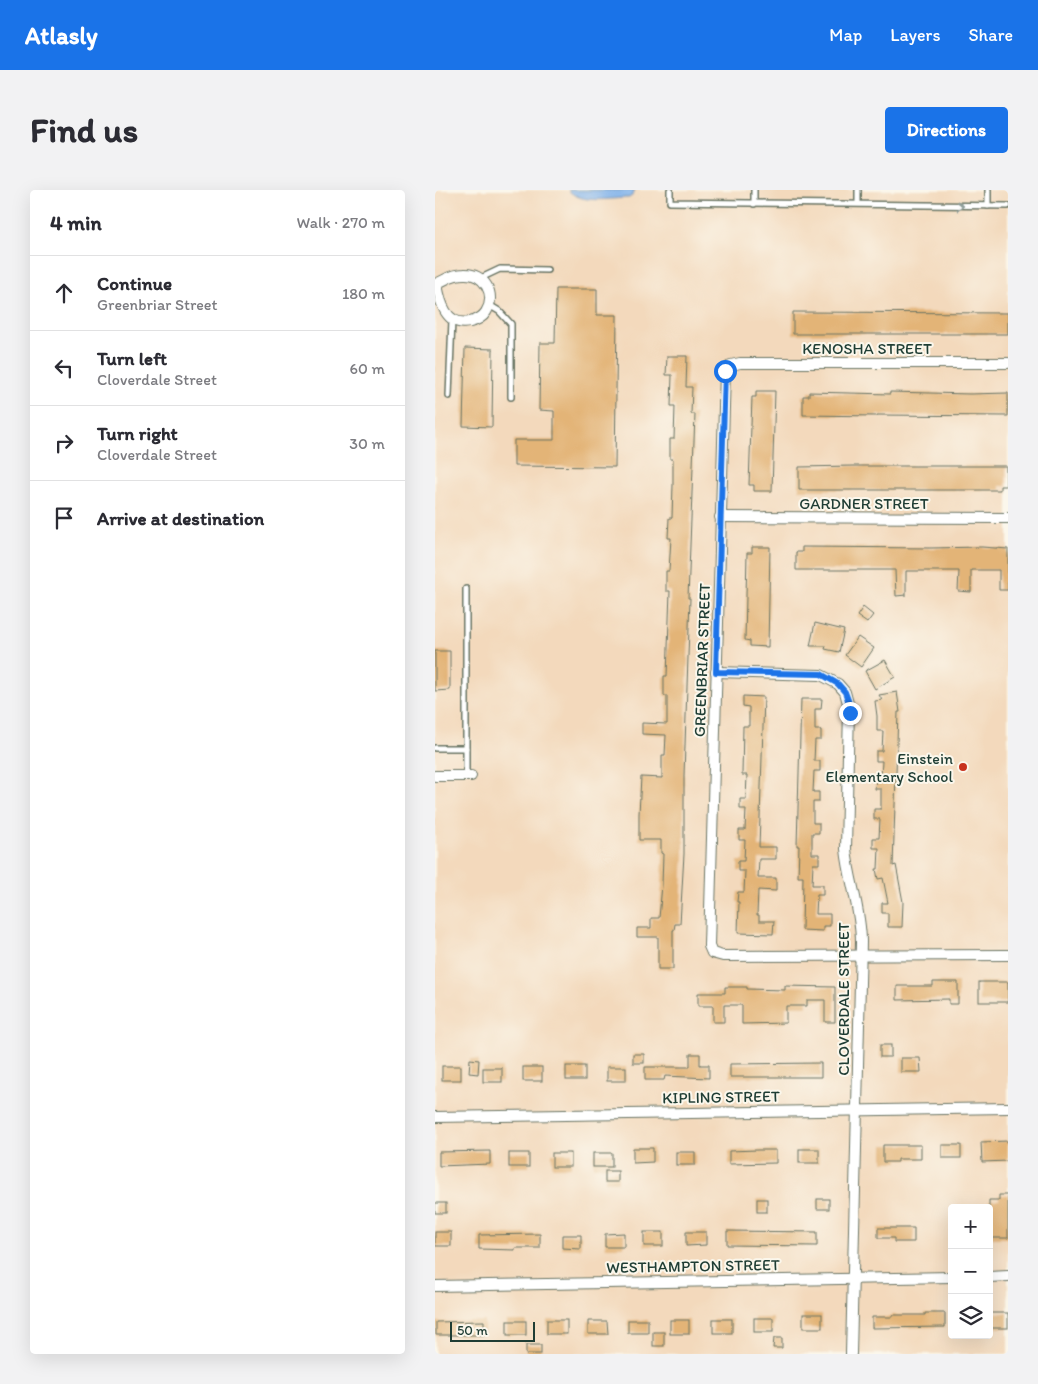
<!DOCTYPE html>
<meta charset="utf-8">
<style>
body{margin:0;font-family:Itim,sans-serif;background:#f2f2f3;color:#2b2b33}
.controls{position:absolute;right:15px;bottom:15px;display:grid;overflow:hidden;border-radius:5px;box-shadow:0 5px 20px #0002}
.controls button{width:45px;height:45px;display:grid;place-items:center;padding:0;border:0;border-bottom:1px solid #e1e1e2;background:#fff;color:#2b2b33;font:25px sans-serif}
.scale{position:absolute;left:15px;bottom:12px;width:85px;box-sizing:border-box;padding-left:5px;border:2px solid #1f3d34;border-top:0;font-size:14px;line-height:18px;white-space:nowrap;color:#1f3d34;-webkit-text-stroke:4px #fbf7ec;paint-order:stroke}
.stop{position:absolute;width:15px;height:15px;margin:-11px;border:4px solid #1a73e8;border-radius:50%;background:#fff}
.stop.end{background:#1a73e8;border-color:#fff;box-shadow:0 1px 5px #0008}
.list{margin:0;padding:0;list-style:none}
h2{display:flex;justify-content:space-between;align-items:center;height:65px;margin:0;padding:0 20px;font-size:21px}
h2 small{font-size:16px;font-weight:400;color:#7c7c81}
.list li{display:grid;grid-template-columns:32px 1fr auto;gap:15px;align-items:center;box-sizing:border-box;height:75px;padding:0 20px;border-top:1px solid #e1e1e2}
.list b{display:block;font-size:19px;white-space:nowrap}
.list p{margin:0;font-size:16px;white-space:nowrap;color:#7c7c81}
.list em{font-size:16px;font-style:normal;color:#7c7c81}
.icon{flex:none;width:28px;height:28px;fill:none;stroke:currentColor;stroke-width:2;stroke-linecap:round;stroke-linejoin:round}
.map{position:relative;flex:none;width:573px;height:1164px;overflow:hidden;border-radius:5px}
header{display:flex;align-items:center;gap:30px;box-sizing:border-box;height:70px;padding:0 25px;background:#1a73e8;color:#fff}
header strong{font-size:24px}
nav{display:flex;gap:28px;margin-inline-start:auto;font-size:18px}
.intro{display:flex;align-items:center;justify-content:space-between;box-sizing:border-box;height:120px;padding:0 30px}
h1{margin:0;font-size:35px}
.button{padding:12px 22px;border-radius:5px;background:#1a73e8;color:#fff;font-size:18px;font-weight:700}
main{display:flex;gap:30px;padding:0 30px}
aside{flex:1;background:#fff;border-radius:5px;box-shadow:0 5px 20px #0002}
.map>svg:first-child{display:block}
.water{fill:#7eb0ea;stroke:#4e768f}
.building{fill:#e3b477}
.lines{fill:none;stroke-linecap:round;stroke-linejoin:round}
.lane-casing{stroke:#697464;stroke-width:8}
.street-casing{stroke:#697464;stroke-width:12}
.lane{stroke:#fff;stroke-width:5}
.street{stroke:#fff;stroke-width:10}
.oneway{stroke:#8f9e9a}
.route{stroke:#1a73e8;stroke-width:6}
.poi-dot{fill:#c8321e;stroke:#fbf7ec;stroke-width:2}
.labels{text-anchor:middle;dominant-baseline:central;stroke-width:4;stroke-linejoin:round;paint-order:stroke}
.street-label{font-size:16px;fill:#1f3d34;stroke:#fbf7ec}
.poi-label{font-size:16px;fill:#1f3d34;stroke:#fbf7ec;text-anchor:end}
</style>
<header>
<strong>Atlasly</strong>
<nav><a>Map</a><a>Layers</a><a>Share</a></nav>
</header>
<div class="intro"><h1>Find us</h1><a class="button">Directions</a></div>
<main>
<aside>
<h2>4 min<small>Walk · 270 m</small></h2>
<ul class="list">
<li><svg class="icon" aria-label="ahead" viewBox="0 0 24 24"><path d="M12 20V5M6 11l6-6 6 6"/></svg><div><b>Continue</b><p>Greenbriar Street</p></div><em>180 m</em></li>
<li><svg class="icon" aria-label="left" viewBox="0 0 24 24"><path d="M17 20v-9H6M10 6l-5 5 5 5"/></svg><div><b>Turn left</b><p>Cloverdale Street</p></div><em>60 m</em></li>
<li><svg class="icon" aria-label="right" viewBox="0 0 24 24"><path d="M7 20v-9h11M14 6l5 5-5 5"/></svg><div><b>Turn right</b><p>Cloverdale Street</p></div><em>30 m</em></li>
<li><svg class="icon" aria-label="arrive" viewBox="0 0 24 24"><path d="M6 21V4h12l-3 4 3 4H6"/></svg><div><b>Arrive at destination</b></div></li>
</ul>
</aside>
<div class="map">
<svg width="573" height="1164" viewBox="0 0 573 1164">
<rect width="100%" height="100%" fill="#fbf7ec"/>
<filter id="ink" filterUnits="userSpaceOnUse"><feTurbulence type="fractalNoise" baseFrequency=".02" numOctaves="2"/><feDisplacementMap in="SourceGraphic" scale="10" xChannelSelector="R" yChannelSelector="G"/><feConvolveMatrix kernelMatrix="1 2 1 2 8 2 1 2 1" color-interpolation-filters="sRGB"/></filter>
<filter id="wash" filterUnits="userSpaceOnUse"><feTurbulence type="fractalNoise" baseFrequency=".0096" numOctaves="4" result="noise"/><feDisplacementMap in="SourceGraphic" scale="20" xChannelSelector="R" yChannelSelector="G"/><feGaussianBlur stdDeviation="1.12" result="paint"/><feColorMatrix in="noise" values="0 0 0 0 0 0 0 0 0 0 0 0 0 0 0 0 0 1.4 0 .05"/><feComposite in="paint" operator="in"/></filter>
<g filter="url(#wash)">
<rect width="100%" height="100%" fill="#f3d9bc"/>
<path class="water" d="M 133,0 L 200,0 L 198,5 L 194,8 C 175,8 147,15 133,0 Z"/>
<g id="blocks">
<g class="building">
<path d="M 121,99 L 162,99 L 162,125 L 182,125 L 180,277 L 79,276 L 79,250 L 119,250 L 119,221 L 104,220 L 105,153 L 120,153 Z"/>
<path d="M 358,122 L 573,123 L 573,144 L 358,144 Z"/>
<path d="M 30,158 L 58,159 L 57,237 L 28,236 Z"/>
<path d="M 232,166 L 252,166 L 251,197 L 257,197 L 256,224 L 260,224 L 253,408 L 255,408 L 249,585 L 249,664 L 245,734 L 240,734 L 239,740 L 238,740 L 238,779 L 223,779 L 223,747 L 202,747 L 202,738 L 216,738 L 216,728 L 224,728 L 227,695 L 228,664 L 226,663 L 226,650 L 204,650 L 204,624 L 206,587 L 227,588 L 227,565 L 230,565 L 231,545 L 207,544 L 207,533 L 232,534 L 232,506 L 229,506 L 229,486 L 232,486 L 235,401 L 231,401 L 231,381 L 234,381 L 236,348 L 233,348 L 234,328 L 237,328 L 238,295 L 238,269 L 235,269 L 235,249 L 239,249 L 240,216 L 236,216 L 237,185 L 231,185 Z"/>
<path d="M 321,201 L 340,201 L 337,301 L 319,301 L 319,295 L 314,295 L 317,207 L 321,207 Z"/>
<path d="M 374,202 L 455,204 L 455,202 L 535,204 L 573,203 L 573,226 L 442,225 L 442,226 L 368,225 L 368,206 L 374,206 Z"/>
<path d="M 417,276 L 571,276 L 571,296 L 565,296 L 565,300 L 364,300 L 364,277 Z"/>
<path d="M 317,357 L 335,357 L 333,457 L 315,456 L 315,451 L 310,450 L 312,363 L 317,363 Z"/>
<path d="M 367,357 L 496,358 L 547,357 L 573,359 L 573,400 L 564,400 L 564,380 L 536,380 L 536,402 L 523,401 L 524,381 L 471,381 L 471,405 L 461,406 L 460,380 L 361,380 L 361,362 L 367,362 Z"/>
<path d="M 428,417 L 438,425 L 432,433 L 422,426 Z"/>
<path d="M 380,433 L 409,440 L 404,462 L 390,459 L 391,456 L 375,456 Z"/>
<path d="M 423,447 L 439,458 L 426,477 L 410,465 Z"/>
<path d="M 0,461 L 15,461 L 15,500 L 0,501 Z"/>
<path d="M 450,470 L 460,487 L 440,499 L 430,481 Z"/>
<path d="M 462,502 L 465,522 L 463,522 L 458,676 L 461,675 L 468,712 L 467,737 L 453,737 L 453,723 L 447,723 L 447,713 L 453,713 L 448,688 L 443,689 L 441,679 L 443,679 L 444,658 L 438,658 L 438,648 L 444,648 L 445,629 L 439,629 L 439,619 L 446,619 L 446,599 L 440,599 L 441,589 L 446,589 L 447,571 L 441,571 L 441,561 L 447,561 L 448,541 L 442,541 L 442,526 L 440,511 L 447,510 L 444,505 Z"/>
<path d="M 308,506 L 329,507 L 324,657 L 341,657 L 341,669 L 324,669 L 323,688 L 341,688 L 341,701 L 323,700 L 322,725 L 324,725 L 324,731 L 339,731 L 338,744 L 303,743 L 304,712 L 302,712 L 303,702 L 309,702 L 310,681 L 303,681 L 303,671 L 309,671 L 310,650 L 304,650 L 304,640 L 310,640 L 311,619 L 305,619 L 305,609 L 311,609 L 312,585 L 307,585 L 308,536 L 314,536 L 314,517 L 308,516 Z"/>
<path d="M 366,509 L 387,509 L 386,519 L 380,519 L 380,540 L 386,540 L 386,550 L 380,550 L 379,571 L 385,571 L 385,581 L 379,581 L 378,602 L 384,602 L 384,612 L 378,612 L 378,633 L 384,633 L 384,643 L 377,643 L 377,664 L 384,664 L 384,674 L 378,674 L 377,695 L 388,695 L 388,705 L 382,705 L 381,724 L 395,724 L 395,736 L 388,736 L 388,741 L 367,740 L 368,687 L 363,687 L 364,656 L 362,656 Z"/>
<path d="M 498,792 L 523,792 L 523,814 L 514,814 L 514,809 L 462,810 L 462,796 L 498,796 Z"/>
<rect x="544" y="792" width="29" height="20"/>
<path d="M 350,796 L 400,797 L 400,832 L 390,832 L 390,810 L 372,810 L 372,816 L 351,816 L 351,833 L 307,834 L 307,815 L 289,815 L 289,832 L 278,832 L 278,816 L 263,816 L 263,803 L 290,803 L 290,797 L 312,797 L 312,799 L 350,800 Z"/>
<rect x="445" y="855" width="11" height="12"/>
<rect x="198" y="864" width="11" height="9"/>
<path d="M 255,864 L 265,864 L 265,875 L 274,875 L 274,888 L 230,886 L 229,890 L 210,890 L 210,877 L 255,877 Z"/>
<path d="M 466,868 L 485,868 L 486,882 L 466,882 Z"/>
<path d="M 35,869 L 44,870 L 43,884 L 34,883 Z"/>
<path d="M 386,873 L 386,887 L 295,887 L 295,874 Z"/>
<rect x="7" y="876" width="19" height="14"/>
<rect x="131" y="876" width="19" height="14"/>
<rect x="88" y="877" width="19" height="14"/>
<rect x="172" y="877" width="19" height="14"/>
<rect x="48" y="878" width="19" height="14"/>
<path d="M 573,951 L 573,971 L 547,972 L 546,952 Z"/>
<path d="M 448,955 L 486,955 L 486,969 L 463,969 L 463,972 L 448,972 Z"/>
<rect x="507" y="955" width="19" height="13"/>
<path d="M 198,958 L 218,958 L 218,972 L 198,973 Z"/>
<rect x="364" y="959" width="20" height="14"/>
<path d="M 322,960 L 341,960 L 341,973 L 294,974 L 294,961 Z"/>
<path d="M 55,961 L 55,974 L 4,976 L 4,962 Z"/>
<rect x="241" y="962" width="19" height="13"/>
<rect x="74" y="963" width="20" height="14"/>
<rect x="117" y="963" width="19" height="14"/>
<rect x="158" y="963" width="19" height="14"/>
<rect x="170" y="981" width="13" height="11"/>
<path d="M 564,1005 L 573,1005 L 573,1048 L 554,1048 L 554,1010 L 564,1010 Z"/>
<rect x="322" y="1009" width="10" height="13"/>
<rect x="382" y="1009" width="12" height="10"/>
<rect x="0" y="1013" width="11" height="10"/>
<path d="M 443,1038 L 479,1038 L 479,1052 L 459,1052 L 459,1048 L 443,1048 Z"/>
<path d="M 292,1041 L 382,1042 L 382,1056 L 292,1055 Z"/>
<rect x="0" y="1042" width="16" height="14"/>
<rect x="209" y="1042" width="19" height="14"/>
<path d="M 251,1042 L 271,1042 L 271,1055 L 251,1056 Z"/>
<path d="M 189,1043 L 189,1057 L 170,1057 L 170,1044 Z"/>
<path d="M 105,1044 L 105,1058 L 80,1058 L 80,1060 L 44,1059 L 44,1045 Z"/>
<path d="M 127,1045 L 146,1045 L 146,1059 L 127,1058 Z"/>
<path d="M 490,1123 L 510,1123 L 510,1137 L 437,1138 L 437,1127 L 457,1127 L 457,1125 L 490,1125 Z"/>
<rect x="554" y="1123" width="19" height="15"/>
<rect x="368" y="1124" width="19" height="14"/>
<rect x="319" y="1128" width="19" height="14"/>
<rect x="278" y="1129" width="19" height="14"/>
<rect x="112" y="1130" width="20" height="14"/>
<rect x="193" y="1130" width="20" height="13"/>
<rect x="235" y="1130" width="19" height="14"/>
<path d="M 49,1131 L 49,1145 L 1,1145 L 1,1132 Z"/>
<rect x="72" y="1131" width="19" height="14"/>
<path d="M 153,1131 L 172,1131 L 173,1144 L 153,1144 Z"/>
<rect x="218" y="1142" width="11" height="14"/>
<path d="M 339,1148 L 347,1148 L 347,1158 L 338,1158 Z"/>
<rect x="91" y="1155" width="15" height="9"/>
</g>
</g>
</g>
<g filter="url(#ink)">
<use href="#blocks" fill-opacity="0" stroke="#697464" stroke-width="1"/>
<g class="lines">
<g class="lane-casing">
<g id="lane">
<path d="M 235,0 L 235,12 L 573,16"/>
<path d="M 423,13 L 423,0"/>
<path d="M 319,14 L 319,0"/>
<path d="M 553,16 L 553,0"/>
<path d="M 46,88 L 65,79 L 112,80"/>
<path d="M 54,115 L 64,121 L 76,134 L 76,207"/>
<path d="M 14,206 L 17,130"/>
<path d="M 0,558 L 31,558"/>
<path d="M 31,586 L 31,399"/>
</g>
</g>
<g class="street-casing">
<g id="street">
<path d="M 0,94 C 10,91 15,84 29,84 C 49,83 62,104 51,122 C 48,127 41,131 35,132 C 11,137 5,112 2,94"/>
<path d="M 573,173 L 305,173 L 296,175 L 290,181 L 274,756 L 277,763 L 288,766 L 573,765"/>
<path d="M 285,327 L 573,328"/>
<path d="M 281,482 L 386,485 L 403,494 L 410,502 L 414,517 L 411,659 C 414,690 426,720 426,752 L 416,1164"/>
<path d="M 0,586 L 36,586"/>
<path d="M 0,927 L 573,918"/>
<path d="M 554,1087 L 573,1086"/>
<path d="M 0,1096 L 517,1087"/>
</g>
</g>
<use href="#lane" class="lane"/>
<use href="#street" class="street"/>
</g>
<defs><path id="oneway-chevron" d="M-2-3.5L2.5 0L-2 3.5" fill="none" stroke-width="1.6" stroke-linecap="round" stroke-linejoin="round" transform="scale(1.25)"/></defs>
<use class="oneway" href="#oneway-chevron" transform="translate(525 16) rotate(1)"/>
</g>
<g class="lines" filter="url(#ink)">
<path class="route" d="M 290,181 L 281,482 L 386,484 L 403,494 L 410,502 L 413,510 L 415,523"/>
</g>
<circle class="poi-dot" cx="528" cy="577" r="5"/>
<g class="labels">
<g class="street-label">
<text x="432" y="158">KENOSHA STREET</text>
<text x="429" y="313">GARDNER STREET</text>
<text transform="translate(267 470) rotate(-88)">GREENBRIAR STREET</text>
<text transform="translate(408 809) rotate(-90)">CLOVERDALE STREET</text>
<text transform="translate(286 907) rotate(-1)">KIPLING STREET</text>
<text transform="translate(258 1076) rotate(-1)">WESTHAMPTON STREET</text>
</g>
<g class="poi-label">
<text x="518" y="568">Einstein<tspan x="518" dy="18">Elementary School</tspan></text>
</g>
</g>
</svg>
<div class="controls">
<button>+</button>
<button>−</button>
<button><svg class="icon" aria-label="layers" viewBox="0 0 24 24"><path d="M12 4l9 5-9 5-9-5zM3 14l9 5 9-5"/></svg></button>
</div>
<div class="scale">50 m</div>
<div class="stop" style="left:290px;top:181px"></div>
<div class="stop end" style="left:415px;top:523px"></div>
</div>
</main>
